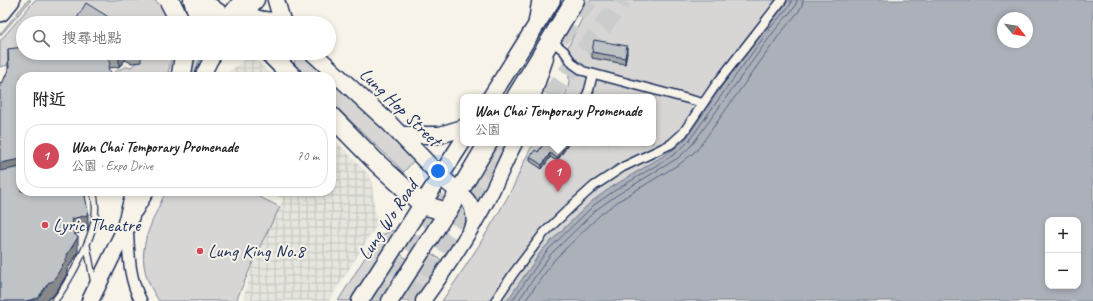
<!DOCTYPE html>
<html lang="zh-TW">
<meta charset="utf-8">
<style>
body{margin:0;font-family:Caveat,"LXGW WenKai TC",sans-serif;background:#f6f6f6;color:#222}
.controls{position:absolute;right:12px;bottom:12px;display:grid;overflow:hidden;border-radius:8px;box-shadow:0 2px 6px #0003}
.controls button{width:36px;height:36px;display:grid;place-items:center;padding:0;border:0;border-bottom:1px solid #e0e0e0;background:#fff;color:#222;font:20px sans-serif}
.compass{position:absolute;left:997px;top:12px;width:36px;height:36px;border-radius:50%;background:#fff;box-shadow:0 2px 6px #0003;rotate:120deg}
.you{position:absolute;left:438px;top:171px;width:14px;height:14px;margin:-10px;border:3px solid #fff;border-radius:50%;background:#1a73e8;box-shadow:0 0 0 6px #1a73e833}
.badge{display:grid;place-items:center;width:26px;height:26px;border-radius:50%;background:#d1495b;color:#fff;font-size:13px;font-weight:700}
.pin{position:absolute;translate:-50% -33px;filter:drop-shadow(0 1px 2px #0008)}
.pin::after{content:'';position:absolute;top:21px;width:14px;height:12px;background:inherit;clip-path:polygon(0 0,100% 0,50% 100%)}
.popup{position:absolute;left:460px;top:94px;width:196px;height:52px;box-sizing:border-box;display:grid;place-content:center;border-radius:8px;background:#fff;filter:drop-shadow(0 1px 3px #0005);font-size:13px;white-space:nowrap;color:#767676}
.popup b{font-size:15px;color:#222}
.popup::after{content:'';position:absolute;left:50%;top:100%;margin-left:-8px;border:8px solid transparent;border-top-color:#fff}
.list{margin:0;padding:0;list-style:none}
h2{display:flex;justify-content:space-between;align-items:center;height:52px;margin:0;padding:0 16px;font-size:17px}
h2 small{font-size:13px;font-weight:400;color:#767676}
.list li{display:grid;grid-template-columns:26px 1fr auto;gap:12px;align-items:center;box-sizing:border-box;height:64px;margin:0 8px 8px;padding:0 8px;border:1px solid #e0e0e0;border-radius:16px}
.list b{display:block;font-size:15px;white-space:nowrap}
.list p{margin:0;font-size:13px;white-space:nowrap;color:#767676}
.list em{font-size:13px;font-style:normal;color:#767676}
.icon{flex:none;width:22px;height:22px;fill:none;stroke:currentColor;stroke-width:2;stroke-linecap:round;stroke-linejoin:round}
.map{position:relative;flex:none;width:1093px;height:301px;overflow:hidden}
.search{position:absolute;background:#fff;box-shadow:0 2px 6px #0003;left:16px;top:16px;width:320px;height:44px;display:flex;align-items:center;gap:10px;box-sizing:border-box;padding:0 14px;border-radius:22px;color:#767676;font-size:15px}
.panel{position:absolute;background:#fff;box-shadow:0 2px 6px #0003;left:16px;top:72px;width:320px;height:124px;border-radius:16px}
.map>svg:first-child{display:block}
.industrial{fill:url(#industrial-grid)}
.green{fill:#d7d6d4;stroke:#798299}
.water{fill:#acb0b9;stroke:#727c95;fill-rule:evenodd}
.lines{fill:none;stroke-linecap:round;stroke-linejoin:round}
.shore{stroke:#556382;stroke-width:1}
.trunk-tunnel{stroke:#cbcccc;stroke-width:19;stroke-dasharray:19 10;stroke-linecap:butt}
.motorway-tunnel{stroke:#cbcccc;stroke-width:21;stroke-dasharray:21 10;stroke-linecap:butt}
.service-casing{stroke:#1b2f5e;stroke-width:8}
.pedestrian-casing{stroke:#1b2f5e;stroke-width:11}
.minor-casing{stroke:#1b2f5e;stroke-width:14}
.tertiary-casing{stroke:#1b2f5e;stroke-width:17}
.secondary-casing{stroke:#1b2f5e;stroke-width:19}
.primary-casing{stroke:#1b2f5e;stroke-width:21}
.trunk-casing{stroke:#1b2f5e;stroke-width:22}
.service{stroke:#f7f3e8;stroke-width:5.5}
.pedestrian{stroke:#f7f3e8;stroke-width:8}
.minor{stroke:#f7f3e8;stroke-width:11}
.tertiary{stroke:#f7f3e8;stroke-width:14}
.secondary{stroke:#f7f3e8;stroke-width:16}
.primary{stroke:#f7f3e8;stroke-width:18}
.trunk{stroke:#f7f3e8;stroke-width:19}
.trunk-bridge-casing{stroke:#1b2f5e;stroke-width:22;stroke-linecap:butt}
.trunk-bridge{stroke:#f7f3e8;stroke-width:19}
.wall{fill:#a5a8a9;stroke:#1b2f5e}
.shaded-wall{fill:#86888a;stroke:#1b2f5e}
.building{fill:#c0c3c5;stroke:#1b2f5e}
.poi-dot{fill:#d1495b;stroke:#f7f3e8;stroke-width:1.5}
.labels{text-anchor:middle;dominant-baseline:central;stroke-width:4;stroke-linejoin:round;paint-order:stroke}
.street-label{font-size:19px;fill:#1b2f5e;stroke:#f7f3e8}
.poi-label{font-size:19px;fill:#1b2f5e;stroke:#f7f3e8;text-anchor:start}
</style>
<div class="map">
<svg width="1093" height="301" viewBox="0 0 1093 301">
<defs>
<pattern id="industrial-grid" width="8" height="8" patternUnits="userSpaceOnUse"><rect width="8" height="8" fill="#e6e5de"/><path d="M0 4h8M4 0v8" fill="none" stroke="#c5c5c1"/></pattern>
</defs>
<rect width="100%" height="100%" fill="#f7f3e8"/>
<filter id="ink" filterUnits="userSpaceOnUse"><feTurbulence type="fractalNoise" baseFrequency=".025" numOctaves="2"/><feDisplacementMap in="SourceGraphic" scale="8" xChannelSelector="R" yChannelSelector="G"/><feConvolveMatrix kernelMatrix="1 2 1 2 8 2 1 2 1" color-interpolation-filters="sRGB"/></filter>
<g filter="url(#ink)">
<g class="industrial">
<path d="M 254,57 L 273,77 L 226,77 L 228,73 L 246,58 Z"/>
<path d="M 331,136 L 371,177 L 377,225 L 329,301 L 245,301 L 244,296 L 251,270 L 261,244 L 283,199 L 267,191 L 331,191 Z"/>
</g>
<g class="green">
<path d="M 28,0 L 31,0 L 0,36 L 0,34 Z"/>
<path d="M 35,0 L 154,0 L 166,9 L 170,23 L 23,23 L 23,53 L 8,65 L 0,67 L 0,41 Z"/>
<path d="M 591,0 L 789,0 L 768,24 L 686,139 L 673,150 L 612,187 L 591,202 L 543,249 L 507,301 L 442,301 C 467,265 492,226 513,187 C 520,173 525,157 534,143 L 653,143 L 653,97 L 564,97 C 571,84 571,72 562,59 Z"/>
<path d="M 139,53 L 173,53 L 167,77 L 112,77 L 116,71 L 125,67 L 131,67 L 140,60 Z"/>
<path d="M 179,53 L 199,53 L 200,59 L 193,77 L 175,77 Z"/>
<path d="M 301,54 L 307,56 L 329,77 L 305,77 L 296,68 L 294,63 L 296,57 Z"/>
<path d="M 331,79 L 415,159 L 404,172 L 331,102 Z"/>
<path d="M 498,143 L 509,143 L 482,198 L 472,187 Z"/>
<path d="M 166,191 L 247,191 L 280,207 L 261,244 L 236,301 L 159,301 C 130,258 147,233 166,191 Z"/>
<path d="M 399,230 L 352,301 L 338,301 L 374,243 L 382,235 L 391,231 Z"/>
<path d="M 429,252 L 443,261 L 416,301 L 399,301 Z"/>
<path d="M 399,253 L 411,262 L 385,301 L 368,301 Z"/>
</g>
<path class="water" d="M 789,0 L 1093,0 L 1093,301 L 507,301 L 543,249 L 591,202 L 612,187 L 673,150 L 686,139 L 722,86 L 768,24 ZM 1003,18 L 1027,18 L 1027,42 L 1003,42 ZM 1048,220 L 1078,220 L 1078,286 L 1048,286 Z"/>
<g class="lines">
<g class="shore">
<path d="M 512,301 L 546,252 L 594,205 L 614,191 L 675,154 L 688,142 L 726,89 L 771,27 L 791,4 L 791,0"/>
<path d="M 518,301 L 550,255 L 597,209 L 617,195 L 678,158 L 692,145 L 730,92 L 775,30 L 795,7 L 797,0"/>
<path d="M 525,301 L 555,259 L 601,214 L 620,200 L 681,163 L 697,150 L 780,34 L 799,11 L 802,5 L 803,0"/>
</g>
<g class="trunk-tunnel">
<path d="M 559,38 L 589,0"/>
<path d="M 549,97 L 623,0"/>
<path d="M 379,301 L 447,197"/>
<path d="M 411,301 L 501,164"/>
</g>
<path class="motorway-tunnel" d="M 411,301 L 416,293"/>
<g class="service-casing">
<g id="service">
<path d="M 285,64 L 288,53"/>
<path d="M 87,246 L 94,283"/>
<path d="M 54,301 C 62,293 67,282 73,272 C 85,250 102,218 93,192 L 94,191"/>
</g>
</g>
<g class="pedestrian-casing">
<g id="pedestrian">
<path d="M 551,40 L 564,51 L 573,64 L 583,71 L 703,103"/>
<path d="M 586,97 L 589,90 L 593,74"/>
<path d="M 495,301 L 513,274 L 544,233 L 573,205 L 594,186 L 623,167 L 671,144 L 683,133 L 715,86 L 782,0"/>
</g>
</g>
<g class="minor-casing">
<g id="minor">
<path d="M 534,24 L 538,0"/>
<path d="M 127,226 C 129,252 128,277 141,301"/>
</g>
</g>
<g class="tertiary-casing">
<g id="tertiary">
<path d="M 232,12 L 264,19 L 282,21"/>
<path d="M 227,18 L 241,0"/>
<path d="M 240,21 L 257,0"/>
<path d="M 202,77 L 214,53"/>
<path d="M 533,97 L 546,58"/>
<path d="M 459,192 C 472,202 473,208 474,224"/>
<path d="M 135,211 L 147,191"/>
<path d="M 423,301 C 446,269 468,236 487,201 C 497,182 505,162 515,143"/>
</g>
</g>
<g class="secondary-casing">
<g id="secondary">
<path d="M 276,0 L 282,21 L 284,23"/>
<path d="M 313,53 L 389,123 L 441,177 L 459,192"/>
<path d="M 491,97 L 552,0"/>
<path d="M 401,135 L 440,135 L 463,128"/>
<path d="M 90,301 L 127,225"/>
<path d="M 360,301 L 463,141"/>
<path d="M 390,301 L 447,212"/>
</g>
</g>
<g class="primary-casing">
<g id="primary">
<path d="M 193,0 L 200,23"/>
<path d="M 200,0 L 232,23"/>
<path d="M 210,53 L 211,56"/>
<path d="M 269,53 L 293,77"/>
<path d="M 516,97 L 575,0"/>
<path d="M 331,116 L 377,163 L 423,205 L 447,212 L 488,143"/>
</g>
</g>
<g class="trunk-casing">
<g id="trunk">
<path d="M 0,12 L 10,0"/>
<path d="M 181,77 L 185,53"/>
<path d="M 127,225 L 136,191"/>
</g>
</g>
<use href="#service" class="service"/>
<use href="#pedestrian" class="pedestrian"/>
<use href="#minor" class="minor"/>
<use href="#tertiary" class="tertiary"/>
<use href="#secondary" class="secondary"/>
<use href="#primary" class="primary"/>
<use href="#trunk" class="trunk"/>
<g class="trunk-bridge-casing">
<path id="trunk-bridge" d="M 169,0 L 181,23"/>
</g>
<use href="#trunk-bridge" class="trunk-bridge"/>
</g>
<g class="wall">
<path d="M 8,49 L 23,53 L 141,53 L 141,62 L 132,63 L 125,60 L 119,67 L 21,77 L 21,191 L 88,191 L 85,195 L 88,227 L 87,231 L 75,234 L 78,253 L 67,270 L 67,274 L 58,289 L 52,297 L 49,298 L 47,301 L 0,301 L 2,84 L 8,70 Z"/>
<path d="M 592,52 L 627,53 L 625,64 L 592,58 Z"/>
<path d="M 544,143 L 569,143 L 557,161 L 550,157 L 542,169 L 530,161 L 530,157 L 538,152 Z"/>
</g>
<g class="shaded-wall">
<path d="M 627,46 L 627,53 L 625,64 L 625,58 Z"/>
<path d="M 119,53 L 125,53 L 125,60 L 119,67 Z"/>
<path d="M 567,143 L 569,143 L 557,161 L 557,158 Z"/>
<path d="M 550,153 L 550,157 L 542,169 L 542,165 Z"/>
<path d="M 20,158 L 20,174 L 0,179 L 0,163 Z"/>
<path d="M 83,191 L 88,191 L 83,199 Z"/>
<path d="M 88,211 L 88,227 L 87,231 L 72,234 L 72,219 Z"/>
<path d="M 78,237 L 78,253 L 67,270 L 67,274 L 58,289 L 52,297 L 49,298 L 47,301 L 26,301 L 49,282 Z"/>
</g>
<g class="building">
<path d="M 86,3 L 118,23 L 74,23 Z"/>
<path d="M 594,40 L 627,46 L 625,58 L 592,52 Z"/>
<path d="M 23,47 L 23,53 L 109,53 L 106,53 L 110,64 L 108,69 L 115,76 L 115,77 L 21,77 L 21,159 L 0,163 L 0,82 L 2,84 L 9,68 L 8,49 Z"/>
<path d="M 544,143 L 567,143 L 557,158 L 550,153 L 542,165 L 530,157 L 535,150 L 538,152 Z"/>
<path d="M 21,167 L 21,191 L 84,191 L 88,211 L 87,215 L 72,219 L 75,235 L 78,237 L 67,255 L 67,258 L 58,273 L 52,282 L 49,282 L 38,298 L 26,301 L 0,301 L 0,171 Z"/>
</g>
</g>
<g class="poi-dot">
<circle cx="45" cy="225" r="4"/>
<circle cx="200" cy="251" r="4"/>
</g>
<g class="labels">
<g class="street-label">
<text transform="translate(400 107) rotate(44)">Lung Hop Street</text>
<text transform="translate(388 220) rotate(-56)">Lung Wo Road</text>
</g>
<g class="poi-label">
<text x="53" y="225">Lyric Theatre</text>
<text x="208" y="251">Lung King No.8</text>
</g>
</g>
</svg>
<div class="controls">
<button>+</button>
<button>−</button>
</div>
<svg class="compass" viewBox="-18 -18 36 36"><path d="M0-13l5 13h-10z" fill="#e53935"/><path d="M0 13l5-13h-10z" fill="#767676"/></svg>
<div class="you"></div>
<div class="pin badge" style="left:558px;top:192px">1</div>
<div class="popup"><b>Wan Chai Temporary Promenade</b>公園</div>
<div class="search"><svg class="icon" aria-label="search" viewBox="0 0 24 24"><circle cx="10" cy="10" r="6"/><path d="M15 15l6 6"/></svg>搜尋地點</div>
<section class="panel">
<h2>附近<small></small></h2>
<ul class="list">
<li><span class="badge">1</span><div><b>Wan Chai Temporary Promenade</b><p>公園 · Expo Drive</p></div><em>70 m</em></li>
</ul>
</section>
</div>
